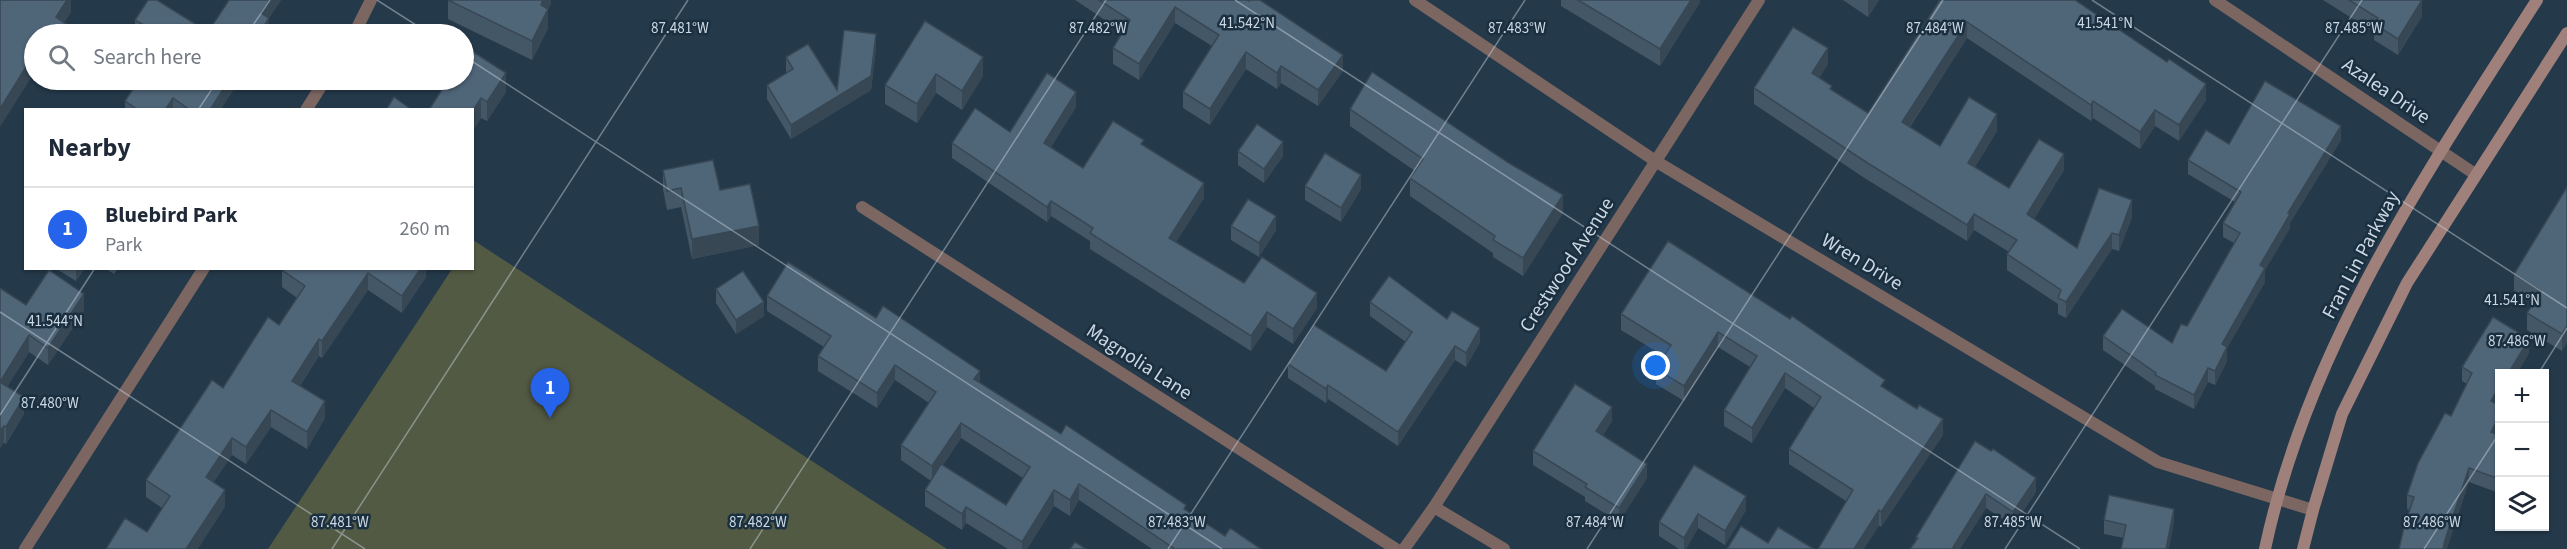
<!DOCTYPE html>
<meta charset="utf-8">
<style>
body{margin:0;font-family:"Source Sans 3",sans-serif;background:#f6f6f7;color:#1f2937}
.controls{position:absolute;right:18px;bottom:18px;display:grid;overflow:hidden;border-radius:0px;box-shadow:0 2px 4px #0004}
.controls button{width:54px;height:54px;display:grid;place-items:center;padding:0;border:0;border-bottom:2px solid #e0e1e3;background:#fff;color:#1f2937;font:30px sans-serif}
.you{position:absolute;left:1656px;top:366px;width:21px;height:21px;margin:-15px;border:4px solid #fff;border-radius:50%;background:#1a73e8;box-shadow:0 0 0 9px #1a73e833}
.badge{display:grid;place-items:center;width:39px;height:39px;border-radius:50%;background:#2563eb;color:#fff;font-size:20px;font-weight:700}
.pin{position:absolute;translate:-50% -50px;filter:drop-shadow(0 2px 3px #0008)}
.pin::after{content:'';position:absolute;top:32px;width:21px;height:18px;background:inherit;clip-path:polygon(0 0,100% 0,50% 100%)}
.list{margin:0;padding:0;list-style:none}
h2{display:flex;justify-content:space-between;align-items:center;height:78px;margin:0;padding:0 24px;font-size:26px}
h2 small{font-size:20px;font-weight:400;color:#747a83}
.list li{display:grid;grid-template-columns:39px 1fr auto;gap:18px;align-items:center;box-sizing:border-box;height:84px;padding:0 24px;border-top:2px solid #e0e1e3}
.list b{display:block;font-size:22px;white-space:nowrap}
.list p{margin:0;font-size:20px;white-space:nowrap;color:#747a83}
.list em{font-size:20px;font-style:normal;color:#747a83}
.icon{flex:none;width:33px;height:33px;fill:none;stroke:currentColor;stroke-width:2;stroke-linecap:round;stroke-linejoin:round}
.map{position:relative;flex:none;width:2567px;height:549px;overflow:hidden}
.search{position:absolute;background:#fff;box-shadow:0 2px 4px #0004;left:24px;top:24px;width:450px;height:66px;display:flex;align-items:center;gap:15px;box-sizing:border-box;padding:0 21px;border-radius:33px;color:#747a83;font-size:22px}
.panel{position:absolute;background:#fff;box-shadow:0 2px 4px #0004;left:24px;top:108px;width:450px;height:162px;border-radius:0px}
.map>svg:first-child{display:block}
.green{fill:#535a43}
.lines{fill:none;stroke-linecap:round;stroke-linejoin:round}
.street{stroke:#7b6662;stroke-width:12}
.secondary{stroke:#a0807a;stroke-width:12}
.wall{fill:#445767;fill-rule:evenodd}
.shaded-wall{fill:#374754}
.building{fill:#4f6578;stroke:#374754;stroke-width:1.5}
.ticks{fill:none;stroke:#cbd7e2;stroke-width:1.5;stroke-opacity:0.45}
.labels{text-anchor:middle;dominant-baseline:central;stroke-width:5;stroke-linejoin:round;paint-order:stroke}
.street-label{font-size:20px;fill:#cbd7e2;stroke:#1a2f3f}
.ticks-label{font-size:15px;text-anchor:middle;fill:#cbd7e2;stroke:#1a2f3f;stroke-width:5;stroke-linejoin:round;paint-order:stroke}
</style>
<div class="map">
<svg width="2567" height="549" viewBox="0 0 2567 549">
<rect width="100%" height="100%" fill="#24394a"/>
<path class="green" d="M 473,240 L 947,549 L 268,549 L 452,269 L 472,268 Z"/>
<g class="lines">
<g class="street">
<path d="M 1415,0 L 1657,162 L 2158,462 L 2313,510"/>
<path d="M 2215,0 L 2475,174"/>
<path d="M 354,34 L 371,0"/>
<path d="M 306,110 L 325,80"/>
<path d="M 862,207 L 1396,549"/>
<path d="M 1434,507 L 1504,549"/>
<path d="M 25,549 L 204,268"/>
<path d="M 1404,549 L 1434,507 L 1759,0"/>
</g>
<g class="secondary">
<path d="M 2265,549 C 2308,346 2427,172 2537,0"/>
<path d="M 2303,549 L 2313,510 L 2342,414 L 2407,283 L 2567,33"/>
</g>
</g>
<g class="wall">
<path d="M 229,0 L 281,0 L 269,18 L 269,34 L 135,34 L 135,20 L 208,32 Z"/>
<path d="M 448,0 L 551,0 L 551,3 L 548,10 L 548,28 L 532,60 L 448,19 Z"/>
<path d="M 1075,0 L 1247,0 L 1343,71 L 1318,106 L 1281,83 L 1277,89 L 1246,69 L 1210,125 L 1183,108 L 1183,92 L 1212,46 L 1175,23 L 1139,80 L 1113,64 L 1113,48 L 1123,32 Z"/>
<path d="M 1561,0 L 1700,0 L 1700,2 L 1660,66 L 1561,6 Z"/>
<path d="M 1843,0 L 1879,0 L 1868,17 Z"/>
<path d="M 1940,0 L 2206,100 L 2179,141 L 2155,126 L 2140,149 L 2093,118 L 2091,121 L 1967,38 L 1910,127 L 1940,146 L 1997,131 L 1975,167 L 2009,188 L 2064,170 L 2034,219 L 2077,248 L 2132,217 L 2119,251 L 2112,249 L 2066,318 L 2058,314 L 2058,304 L 2007,270 L 2007,254 L 2009,252 L 1974,230 L 1967,241 L 1866,179 L 1754,104 L 1754,88 L 1828,64 L 1819,78 L 1832,90 L 1868,113 Z"/>
<path d="M 2323,0 L 2422,0 L 2422,16 L 2398,55 L 2374,40 L 2374,32 Z"/>
<path d="M 925,21 L 983,76 L 962,110 L 936,93 L 917,123 L 885,104 L 885,85 Z"/>
<path d="M 876,48 L 871,90 L 791,139 L 767,99 L 767,85 L 787,73 L 786,71 L 786,57 L 837,90 Z"/>
<path d="M 136,80 L 240,80 L 220,110 L 125,110 L 125,101 L 136,84 Z"/>
<path d="M 426,80 L 464,80 L 506,92 L 487,121 L 481,118 L 472,132 L 472,110 Z"/>
<path d="M 1076,107 L 1051,147 L 1083,168 L 1144,145 L 1204,198 L 1176,242 L 1244,283 L 1317,308 L 1293,344 L 1267,327 L 1251,351 L 1090,249 L 1090,241 L 1051,216 L 1047,222 L 952,158 L 952,143 L 1010,132 Z"/>
<path d="M 1350,109 L 1563,213 L 1523,276 L 1493,257 L 1493,253 L 1410,196 L 1410,178 L 1415,171 L 1350,126 Z"/>
<path d="M 2341,140 L 2290,223 L 2290,228 L 2265,270 L 2265,282 L 2227,348 L 2227,361 L 2215,385 L 2208,382 L 2194,409 L 2155,389 L 2155,386 L 2103,350 L 2103,336 L 2172,343 L 2187,326 L 2234,243 L 2223,237 L 2223,223 L 2235,202 L 2188,174 L 2188,160 L 2229,144 Z"/>
<path d="M 1238,151 L 1283,156 L 1264,183 L 1238,165 Z"/>
<path d="M 663,170 L 720,190 L 759,245 L 692,259 L 681,207 L 667,210 L 663,189 Z"/>
<path d="M 1305,186 L 1361,189 L 1341,222 L 1305,200 Z"/>
<path d="M 2567,187 L 2562,351 L 2527,330 L 2527,313 L 2533,303 L 2514,291 L 2514,274 Z"/>
<path d="M 1231,226 L 1276,230 L 1259,257 L 1231,240 Z"/>
<path d="M 1668,241 L 1885,388 L 1943,435 L 1881,527 L 1846,501 L 1789,464 L 1789,449 L 1814,408 L 1785,388 L 1752,443 L 1724,426 L 1724,410 L 1750,367 L 1718,347 L 1684,401 L 1656,384 L 1656,369 L 1664,356 L 1621,330 L 1621,314 Z"/>
<path d="M 55,268 L 85,268 L 76,281 Z"/>
<path d="M 105,268 L 118,268 L 114,274 Z"/>
<path d="M 426,268 L 426,277 L 402,313 L 368,290 L 322,358 L 319,356 L 300,386 L 325,418 L 307,449 L 271,427 L 246,464 L 232,455 L 213,482 L 225,507 L 147,532 L 162,508 L 146,497 L 146,480 L 223,388 L 279,325 L 297,298 L 282,287 L 282,270 Z"/>
<path d="M 0,288 L 26,305 L 84,311 L 48,365 L 29,352 L 7,387 L 24,414 L 6,444 L 4,443 Z"/>
<path d="M 716,289 L 764,316 L 736,334 L 716,303 Z"/>
<path d="M 767,296 L 980,383 L 1061,434 L 1186,510 L 1225,536 L 1261,549 L 1152,549 L 1079,500 L 1070,516 L 1054,506 L 1027,549 L 1008,549 L 966,523 L 962,530 L 925,506 L 925,490 L 931,481 L 901,460 L 901,445 L 929,403 L 895,380 L 877,408 L 818,371 L 818,356 L 824,347 L 767,311 ZM 961,438 L 1023,478 L 1006,505 L 943,465 Z"/>
<path d="M 1370,302 L 1480,342 L 1466,367 L 1455,360 L 1398,446 L 1328,399 L 1326,403 L 1288,378 L 1288,364 L 1386,371 L 1406,342 L 1370,316 Z"/>
<path d="M 2529,353 L 2498,404 L 2499,405 L 2499,430 L 2497,434 L 2499,435 L 2499,493 L 2469,482 L 2410,510 L 2407,509 L 2407,495 L 2451,416 L 2467,384 L 2462,381 L 2462,367 Z"/>
<path d="M 1612,421 L 1603,435 L 1647,478 L 1619,522 L 1585,501 L 1585,497 L 1533,465 L 1533,451 Z"/>
<path d="M 1975,441 L 2036,492 L 2013,526 L 1986,508 L 1960,549 L 1910,549 L 1916,540 L 1916,537 Z"/>
<path d="M 1694,465 L 1746,510 L 1725,545 L 1698,528 L 1686,549 L 1679,549 L 1659,536 L 1659,522 Z"/>
<path d="M 2104,520 L 2174,523 L 2124,538 L 2104,534 Z"/>
</g>
<g class="shaded-wall">
<path d="M 67,0 L 71,0 L 71,13 L 56,34 L 56,17 Z"/>
<path d="M 270,0 L 281,0 L 261,29 L 261,13 Z"/>
<path d="M 543,0 L 551,0 L 551,3 L 548,10 L 548,28 L 532,60 L 532,41 L 541,5 Z"/>
<path d="M 1691,0 L 1700,0 L 1700,2 L 1660,66 L 1660,49 Z"/>
<path d="M 1868,0 L 1879,0 L 1868,17 Z"/>
<path d="M 2422,0 L 2422,16 L 2398,55 L 2398,39 Z"/>
<path d="M 1175,7 L 1175,23 L 1139,80 L 1139,64 Z"/>
<path d="M 269,18 L 269,34 L 259,34 Z"/>
<path d="M 1967,22 L 1967,38 L 1902,138 L 1902,122 Z"/>
<path d="M 876,34 L 876,48 L 871,90 L 791,139 L 791,125 L 871,76 Z"/>
<path d="M 1828,48 L 1828,64 L 1812,90 L 1812,73 Z"/>
<path d="M 1246,52 L 1246,69 L 1210,125 L 1210,109 Z"/>
<path d="M 34,54 L 34,73 L 0,127 L 0,109 Z"/>
<path d="M 1343,55 L 1343,71 L 1318,106 L 1318,90 Z"/>
<path d="M 983,57 L 983,76 L 962,110 L 962,91 Z"/>
<path d="M 1281,66 L 1281,83 L 1277,89 L 1277,73 Z"/>
<path d="M 506,73 L 506,92 L 487,121 L 487,102 Z"/>
<path d="M 936,74 L 936,93 L 917,123 L 917,104 Z"/>
<path d="M 229,80 L 240,80 L 220,110 L 210,110 Z"/>
<path d="M 2206,84 L 2206,100 L 2179,141 L 2179,125 Z"/>
<path d="M 1076,92 L 1076,107 L 1044,158 L 1044,143 Z"/>
<path d="M 173,98 L 173,110 L 165,110 Z"/>
<path d="M 481,98 L 481,118 L 472,132 L 472,112 Z"/>
<path d="M 2093,101 L 2093,118 L 2091,121 L 2091,105 Z"/>
<path d="M 2155,110 L 2155,126 L 2140,149 L 2140,132 Z"/>
<path d="M 1997,114 L 1997,131 L 1968,179 L 1968,163 Z"/>
<path d="M 2341,126 L 2341,140 L 2290,223 L 2290,228 L 2265,270 L 2265,282 L 2227,348 L 2227,361 L 2215,385 L 2215,371 L 2222,344 L 2260,265 L 2288,213 Z"/>
<path d="M 1283,142 L 1283,156 L 1264,183 L 1264,169 Z"/>
<path d="M 2064,154 L 2064,170 L 2027,231 L 2027,214 Z"/>
<path d="M 1361,175 L 1361,189 L 1341,222 L 1341,208 Z"/>
<path d="M 1204,183 L 1204,198 L 1169,253 L 1169,238 Z"/>
<path d="M 1563,195 L 1563,213 L 1523,276 L 1523,258 Z"/>
<path d="M 2132,200 L 2132,217 L 2119,251 L 2119,235 Z"/>
<path d="M 1051,201 L 1051,216 L 1047,222 L 1047,207 Z"/>
<path d="M 1974,214 L 1974,230 L 1967,241 L 1967,225 Z"/>
<path d="M 1276,216 L 1276,230 L 1259,257 L 1259,243 Z"/>
<path d="M 759,226 L 759,245 L 692,259 L 692,239 Z"/>
<path d="M 2112,233 L 2112,249 L 2066,318 L 2066,302 Z"/>
<path d="M 76,268 L 85,268 L 76,281 Z"/>
<path d="M 421,268 L 426,268 L 426,277 L 402,313 L 402,296 Z"/>
<path d="M 368,273 L 368,290 L 322,358 L 322,341 Z"/>
<path d="M 1317,293 L 1317,308 L 1293,344 L 1293,329 Z"/>
<path d="M 84,294 L 84,311 L 48,365 L 48,348 Z"/>
<path d="M 764,302 L 764,316 L 736,334 L 736,320 Z"/>
<path d="M 1267,312 L 1267,327 L 1251,351 L 1251,336 Z"/>
<path d="M 2567,326 L 2567,343 L 2562,351 L 2562,334 Z"/>
<path d="M 1480,328 L 1480,342 L 1466,367 L 1466,353 Z"/>
<path d="M 1718,332 L 1718,347 L 1684,401 L 1684,386 Z"/>
<path d="M 29,335 L 29,352 L 0,398 L 0,382 Z"/>
<path d="M 319,339 L 319,356 L 292,399 L 292,381 Z"/>
<path d="M 2529,339 L 2529,353 L 2517,374 L 2508,374 Z"/>
<path d="M 1455,346 L 1455,360 L 1398,446 L 1398,432 Z"/>
<path d="M 895,365 L 895,380 L 877,408 L 877,393 Z"/>
<path d="M 2208,368 L 2208,382 L 2194,409 L 2194,395 Z"/>
<path d="M 980,371 L 980,387 L 974,379 Z"/>
<path d="M 1785,373 L 1785,388 L 1752,443 L 1752,428 Z"/>
<path d="M 1328,385 L 1328,399 L 1326,403 L 1326,389 Z"/>
<path d="M 2499,387 L 2499,401 L 2491,415 L 2491,401 Z"/>
<path d="M 24,397 L 24,414 L 6,444 L 6,427 Z"/>
<path d="M 325,401 L 325,418 L 307,449 L 307,432 Z"/>
<path d="M 1612,407 L 1612,421 L 1596,445 L 1596,431 Z"/>
<path d="M 271,410 L 271,427 L 246,464 L 246,447 Z"/>
<path d="M 2499,416 L 2499,430 L 2491,446 L 2491,432 Z"/>
<path d="M 1943,419 L 1943,435 L 1881,527 L 1881,512 Z"/>
<path d="M 961,423 L 961,438 L 932,481 L 932,466 Z"/>
<path d="M 4,426 L 4,443 L 0,448 L 0,431 Z"/>
<path d="M 232,438 L 232,455 L 206,494 L 206,477 Z"/>
<path d="M 2546,452 L 2546,466 L 2544,470 L 2544,456 Z"/>
<path d="M 1647,464 L 1647,478 L 1619,522 L 1619,508 Z"/>
<path d="M 2469,468 L 2469,482 L 2447,549 L 2443,549 L 2445,540 Z"/>
<path d="M 2036,478 L 2036,492 L 2013,526 L 2013,512 Z"/>
<path d="M 1079,484 L 1079,500 L 1070,516 L 1070,500 Z"/>
<path d="M 225,490 L 225,507 L 198,549 L 186,549 Z"/>
<path d="M 1054,490 L 1054,506 L 1027,549 L 1022,549 L 1022,542 Z"/>
<path d="M 1986,494 L 1986,508 L 1960,549 L 1952,549 Z"/>
<path d="M 1746,496 L 1746,510 L 1725,545 L 1725,531 Z"/>
<path d="M 966,507 L 966,523 L 962,530 L 962,514 Z"/>
<path d="M 2174,509 L 2174,523 L 2169,549 L 2166,549 Z"/>
<path d="M 1879,510 L 1879,526 L 1864,549 L 1854,549 Z"/>
<path d="M 1698,514 L 1698,528 L 1686,549 L 1684,549 L 1684,538 Z"/>
</g>
<g class="building">
<path d="M 0,0 L 67,0 L 56,17 L 73,29 L 69,34 L 34,34 L 34,54 L 0,109 Z"/>
<path d="M 148,0 L 157,0 L 208,32 L 229,0 L 270,0 L 261,13 L 269,18 L 259,34 L 159,34 L 135,20 Z"/>
<path d="M 448,0 L 543,0 L 541,5 L 548,9 L 532,41 Z"/>
<path d="M 1099,0 L 1247,0 L 1249,1 L 1250,0 L 1260,0 L 1343,55 L 1318,90 L 1281,66 L 1277,73 L 1246,52 L 1210,109 L 1183,92 L 1219,35 L 1175,7 L 1139,64 L 1113,48 L 1130,20 Z"/>
<path d="M 1578,0 L 1691,0 L 1660,49 Z"/>
<path d="M 1940,0 L 2075,0 L 2167,62 L 2169,59 L 2206,84 L 2179,125 L 2155,110 L 2140,132 L 2093,101 L 2091,105 L 1967,22 L 1902,122 L 1940,146 L 1969,97 L 1997,114 L 1968,163 L 2009,188 L 2039,139 L 2064,154 L 2027,214 L 2077,248 L 2099,188 L 2132,200 L 2119,235 L 2112,233 L 2066,302 L 2058,298 L 2061,290 L 2007,254 L 2017,240 L 1974,214 L 1967,225 L 1866,162 L 1754,88 L 1793,27 L 1828,48 L 1812,73 L 1832,86 L 1830,89 L 1868,113 Z"/>
<path d="M 2349,0 L 2422,0 L 2398,39 L 2374,24 L 2378,18 Z"/>
<path d="M 925,21 L 983,57 L 962,91 L 936,74 L 917,104 L 885,85 Z"/>
<path d="M 435,28 L 445,34 L 431,34 Z"/>
<path d="M 844,30 L 876,34 L 871,76 L 791,125 L 767,85 L 793,69 L 786,57 L 808,44 L 837,90 Z"/>
<path d="M 464,46 L 506,73 L 487,102 L 481,98 L 472,112 L 472,110 L 429,110 L 448,80 L 464,80 Z"/>
<path d="M 1372,72 L 1509,163 L 1563,195 L 1523,258 L 1493,240 L 1495,236 L 1410,178 L 1423,159 L 1350,109 Z"/>
<path d="M 1047,73 L 1076,92 L 1044,143 L 1083,168 L 1113,121 L 1144,140 L 1141,144 L 1204,183 L 1169,238 L 1244,283 L 1262,257 L 1317,293 L 1293,329 L 1267,312 L 1251,336 L 1090,233 L 1093,228 L 1051,201 L 1047,207 L 952,143 L 975,108 L 1010,132 Z"/>
<path d="M 139,80 L 229,80 L 210,110 L 190,110 L 173,98 L 165,110 L 138,110 L 125,101 Z"/>
<path d="M 2265,81 L 2341,126 L 2288,213 L 2290,214 L 2260,265 L 2265,268 L 2222,344 L 2227,347 L 2215,371 L 2208,368 L 2194,395 L 2155,375 L 2156,373 L 2103,336 L 2122,309 L 2172,343 L 2181,324 L 2187,326 L 2240,233 L 2223,223 L 2241,192 L 2188,160 L 2206,130 L 2229,144 Z"/>
<path d="M 394,97 L 412,110 L 386,110 Z"/>
<path d="M 1257,124 L 1283,142 L 1264,169 L 1238,151 Z"/>
<path d="M 1325,153 L 1361,175 L 1341,208 L 1305,186 Z"/>
<path d="M 713,160 L 720,190 L 750,184 L 759,226 L 692,239 L 681,188 L 667,191 L 663,170 Z"/>
<path d="M 2567,187 L 2567,326 L 2562,334 L 2527,313 L 2541,291 L 2514,274 Z"/>
<path d="M 1248,199 L 1276,216 L 1259,243 L 1231,226 Z"/>
<path d="M 1668,241 L 1790,319 L 1792,316 L 1885,380 L 1881,386 L 1917,409 L 1919,405 L 1943,419 L 1881,512 L 1879,510 L 1854,549 L 1818,549 L 1853,490 L 1789,449 L 1821,397 L 1785,373 L 1752,428 L 1724,410 L 1757,356 L 1718,332 L 1684,386 L 1656,369 L 1671,345 L 1621,314 Z"/>
<path d="M 788,262 L 876,318 L 883,306 L 980,371 L 974,379 L 1061,434 L 1066,425 L 1186,505 L 1184,509 L 1225,536 L 1230,528 L 1261,549 L 1175,549 L 1079,484 L 1070,500 L 1054,490 L 1022,542 L 966,507 L 962,514 L 925,490 L 941,464 L 1006,505 L 1030,467 L 961,423 L 932,466 L 901,445 L 936,392 L 895,365 L 877,393 L 818,356 L 831,336 L 767,296 Z"/>
<path d="M 283,268 L 421,268 L 402,296 L 368,273 L 322,341 L 319,339 L 292,381 L 325,401 L 307,432 L 271,410 L 246,447 L 232,438 L 206,477 L 225,490 L 186,549 L 106,549 L 125,518 L 147,532 L 170,496 L 146,480 L 212,380 L 223,388 L 268,317 L 279,325 L 305,286 L 282,270 Z"/>
<path d="M 49,270 L 84,294 L 48,348 L 29,335 L 0,382 L 0,288 L 26,305 Z"/>
<path d="M 743,271 L 764,302 L 736,320 L 716,289 Z"/>
<path d="M 1389,276 L 1447,319 L 1452,311 L 1480,328 L 1466,353 L 1455,346 L 1398,432 L 1328,385 L 1326,389 L 1288,364 L 1314,325 L 1386,371 L 1412,332 L 1370,302 Z"/>
<path d="M 2493,317 L 2529,339 L 2508,374 L 2499,374 L 2499,387 L 2491,401 L 2499,405 L 2499,416 L 2491,432 L 2499,435 L 2499,479 L 2469,468 L 2445,540 L 2443,549 L 2399,549 L 2404,527 L 2414,497 L 2407,495 L 2418,463 L 2445,413 L 2451,416 L 2472,373 L 2462,367 Z"/>
<path d="M 0,382 L 24,397 L 6,427 L 4,426 L 0,431 Z"/>
<path d="M 1575,384 L 1612,407 L 1596,431 L 1647,464 L 1619,508 L 1585,487 L 1587,484 L 1533,451 Z"/>
<path d="M 1975,441 L 1991,451 L 1993,449 L 2036,478 L 2013,512 L 1986,494 L 1952,549 L 1910,549 L 1918,538 L 1916,537 Z"/>
<path d="M 1694,465 L 1746,496 L 1725,531 L 1698,514 L 1684,538 L 1659,522 Z"/>
<path d="M 2109,495 L 2174,509 L 2166,549 L 2121,549 L 2126,525 L 2104,520 Z"/>
<path d="M 1741,526 L 1768,543 L 1778,527 L 1814,549 L 1727,549 Z"/>
<path d="M 1075,542 L 1086,549 L 1070,549 Z"/>
</g>
<path class="ticks" d="M 377,0 L 430,34M 1235,0 L 2080,549M 2092,0 L 2567,308M 247,34 L 270,0M 464,56 L 1222,549M 198,110 L 218,80M 0,312 L 365,549M 2538,374 L 2567,328M 0,415 L 95,268M 332,549 L 688,0M 750,549 L 1106,0M 1168,549 L 1525,0M 1587,549 L 1943,0M 2005,549 L 2362,0M 2424,549 L 2500,432"/>
<g class="labels">
<g class="street-label">
<text transform="translate(2386 91) rotate(34)">Azalea Drive</text>
<text transform="translate(2361 255) rotate(-62)">Fran Lin Parkway</text>
<text transform="translate(1862 262) rotate(31)">Wren Drive</text>
<text transform="translate(1567 265) rotate(-57)">Crestwood Avenue</text>
<text transform="translate(1139 362) rotate(33)">Magnolia Lane</text>
</g>
</g>
<g class="ticks-label">
<text x="1247" y="28">41.542°N</text>
<text x="2105" y="28">41.541°N</text>
<text x="680" y="33">87.481°W</text>
<text x="1098" y="33">87.482°W</text>
<text x="1517" y="33">87.483°W</text>
<text x="1935" y="33">87.484°W</text>
<text x="2354" y="33">87.485°W</text>
<text x="2512" y="305">41.541°N</text>
<text x="55" y="326">41.544°N</text>
<text x="2517" y="346">87.486°W</text>
<text x="50" y="408">87.480°W</text>
<text x="340" y="527">87.481°W</text>
<text x="758" y="527">87.482°W</text>
<text x="1177" y="527">87.483°W</text>
<text x="1595" y="527">87.484°W</text>
<text x="2013" y="527">87.485°W</text>
<text x="2432" y="527">87.486°W</text>
</g>
</svg>
<div class="controls">
<button>+</button>
<button>−</button>
<button><svg class="icon" aria-label="layers" viewBox="0 0 24 24"><path d="M12 4l9 5-9 5-9-5zM3 14l9 5 9-5"/></svg></button>
</div>
<div class="you"></div>
<div class="pin badge" style="left:550px;top:418px">1</div>
<div class="search"><svg class="icon" aria-label="search" viewBox="0 0 24 24"><circle cx="10" cy="10" r="6"/><path d="M15 15l6 6"/></svg>Search here</div>
<section class="panel">
<h2>Nearby<small></small></h2>
<ul class="list">
<li><span class="badge">1</span><div><b>Bluebird Park</b><p>Park</p></div><em>260 m</em></li>
</ul>
</section>
</div>
